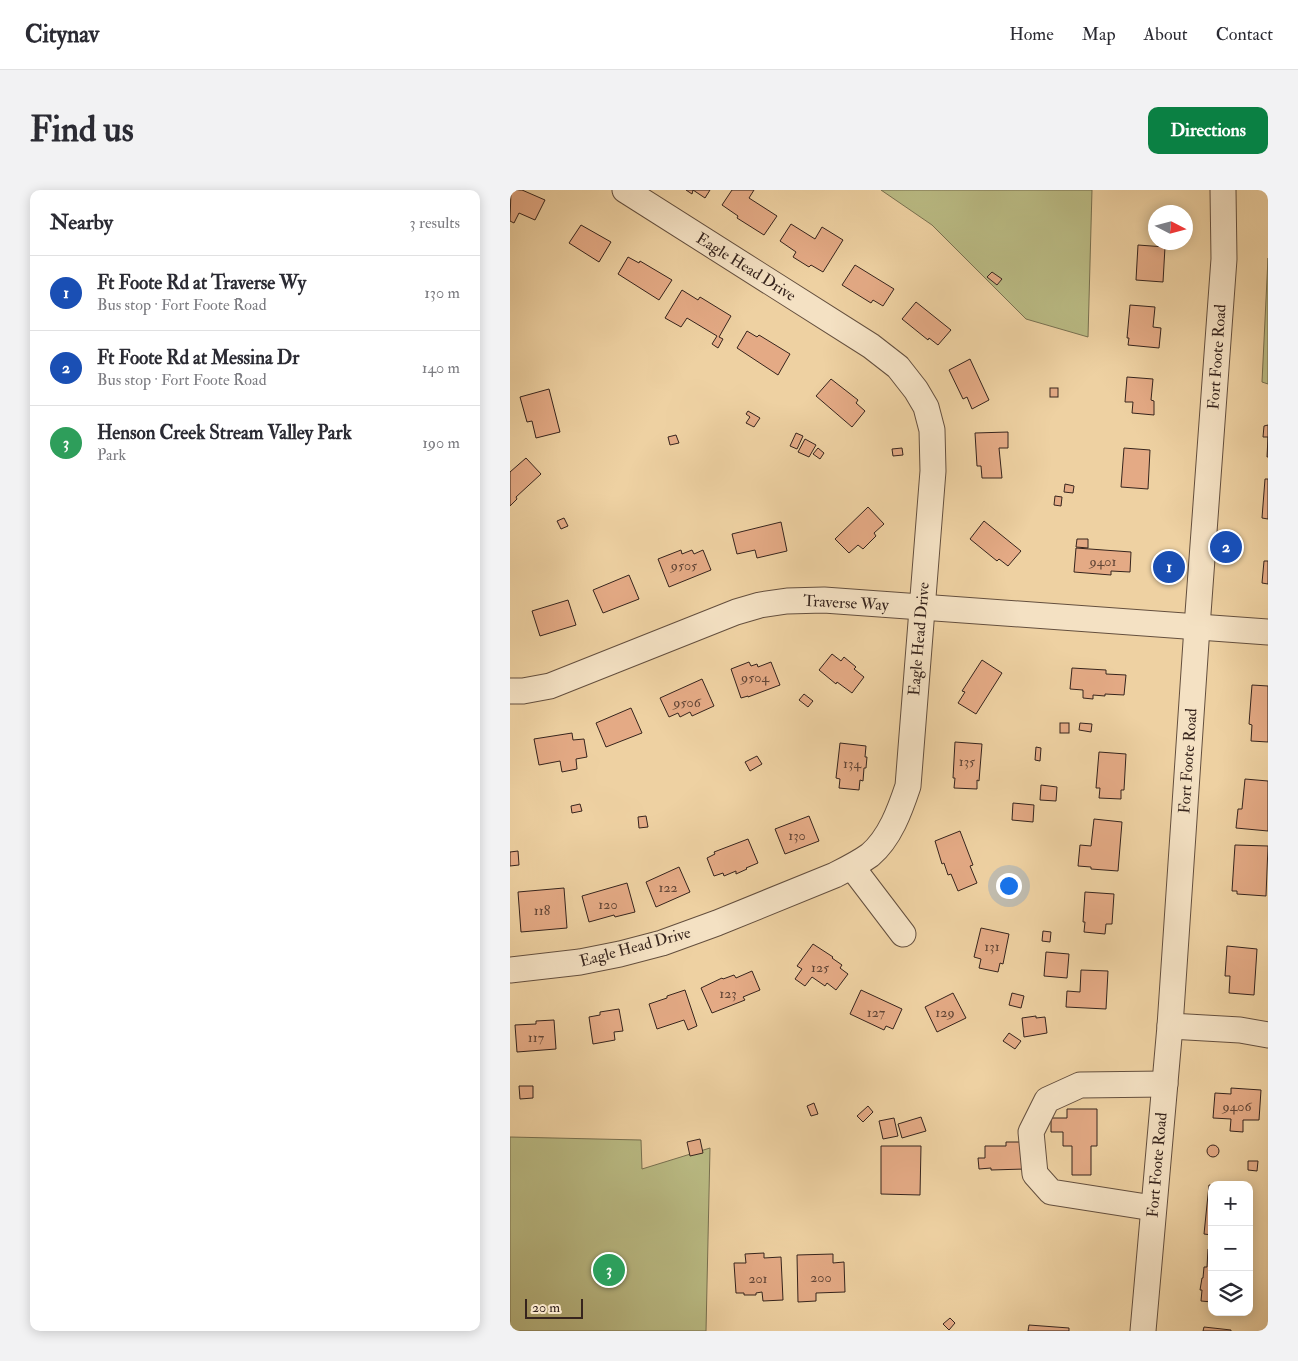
<!DOCTYPE html>
<meta charset="utf-8">
<style>
body{margin:0;font-family:"IM FELL Double Pica",serif;background:#f2f2f3;color:#2b2b33}
.controls{position:absolute;right:15px;bottom:15px;display:grid;overflow:hidden;border-radius:10px;box-shadow:0 2px 12px #0003}
.controls button{width:45px;height:45px;display:grid;place-items:center;padding:0;border:0;border-bottom:1px solid #e1e1e2;background:#fff;color:#2b2b33;font:25px sans-serif}
.compass{position:absolute;left:638px;top:15px;width:45px;height:45px;border-radius:50%;background:#fff;box-shadow:0 2px 12px #0003;rotate:96deg}
.scale{position:absolute;left:15px;bottom:12px;width:58px;box-sizing:border-box;padding-left:5px;border:2px solid #36241d;border-top:0;font-size:14px;line-height:18px;white-space:nowrap;color:#36241d;-webkit-text-stroke:4px #f4e1c3;paint-order:stroke}
.you{position:absolute;left:498px;top:695px;width:18px;height:18px;margin:-12px;border:4px solid #fff;border-radius:50%;background:#1a73e8;box-shadow:0 0 0 8px #1a73e833}
.badge{display:grid;place-items:center;width:32px;height:32px;border-radius:50%;background:#0b8043;color:#fff;font-size:16px;font-weight:700}
.pin{position:absolute;translate:-50% -50%;border:2px solid #fff;box-shadow:0 1px 5px #0006}
.list{margin:0;padding:0;list-style:none}
h2{display:flex;justify-content:space-between;align-items:center;height:65px;margin:0;padding:0 20px;font-size:21px}
h2 small{font-size:16px;font-weight:400;color:#7c7c81}
.list li{display:grid;grid-template-columns:32px 1fr auto;gap:15px;align-items:center;box-sizing:border-box;height:75px;padding:0 20px;border-top:1px solid #e1e1e2}
.list b{display:block;font-size:19px;white-space:nowrap}
.list p{margin:0;font-size:16px;white-space:nowrap;color:#7c7c81}
.list em{font-size:16px;font-style:normal;color:#7c7c81}
.icon{flex:none;width:28px;height:28px;fill:none;stroke:currentColor;stroke-width:2;stroke-linecap:round;stroke-linejoin:round}
.map{position:relative;flex:none;width:758px;height:1141px;overflow:hidden;border-radius:10px}
header{display:flex;align-items:center;gap:30px;box-sizing:border-box;height:70px;padding:0 25px;background:#fff;border-bottom:1px solid #e1e1e2}
header strong{font-size:24px}
nav{display:flex;gap:28px;margin-inline-start:auto;font-size:18px}
.intro{display:flex;align-items:center;justify-content:space-between;box-sizing:border-box;height:120px;padding:0 30px}
h1{margin:0;font-size:35px}
.button{padding:12px 22px;border-radius:10px;background:#0b8043;color:#fff;font-size:18px;font-weight:700}
main{display:flex;gap:30px;padding:0 30px}
aside{flex:1;background:#fff;border-radius:10px;box-shadow:0 2px 12px #0003}
.map>svg:first-child{display:block}
.green{fill:#babb84;stroke:#787050}
.building{fill:#e4aa85;stroke:#36241d}
.lines{fill:none;stroke-linecap:round;stroke-linejoin:round}
.minor-casing{stroke:#644f3e;stroke-width:27}
.minor{stroke:#f4e1c3;stroke-width:25}
.labels{text-anchor:middle;dominant-baseline:central;stroke-width:4;stroke-linejoin:round;paint-order:stroke}
.number-label{font-size:14px;fill:#624637}
.street-label{font-size:16px;fill:#36241d;stroke:#f4e1c3}
</style>
<header>
<strong>Citynav</strong>
<nav><a>Home</a><a>Map</a><a>About</a><a>Contact</a></nav>
</header>
<div class="intro"><h1>Find us</h1><a class="button">Directions</a></div>
<main>
<aside>
<h2>Nearby<small>3 results</small></h2>
<ul class="list">
<li><span class="badge" style="background:#1a4fb4">1</span><div><b>Ft Foote Rd at Traverse Wy</b><p>Bus stop · Fort Foote Road</p></div><em>130 m</em></li>
<li><span class="badge" style="background:#1a4fb4">2</span><div><b>Ft Foote Rd at Messina Dr</b><p>Bus stop · Fort Foote Road</p></div><em>140 m</em></li>
<li><span class="badge" style="background:#2e9e5b">3</span><div><b>Henson Creek Stream Valley Park</b><p>Park</p></div><em>190 m</em></li>
</ul>
</aside>
<div class="map">
<svg width="758" height="1141" viewBox="0 0 758 1141">
<rect width="100%" height="100%" fill="#eed1a2"/>
<filter id="stains"><feTurbulence type="fractalNoise" baseFrequency=".004" numOctaves="4"/><feColorMatrix values="0 0 0 0 .2 0 0 0 0 .09 0 0 0 0 .02 0 0 0 .5 -.17"/></filter>
<radialGradient id="worn" r=".72"><stop offset=".6" stop-color="#630" stop-opacity="0"/><stop offset="1" stop-color="#630" stop-opacity=".3"/></radialGradient>
<g class="green">
<path d="M 371,0 L 582,0 L 578,147 L 516,129 L 422,35 Z"/>
<path d="M 758,68 L 758,194 L 752,192 Z"/>
<path d="M 0,947 L 131,950 L 132,979 L 200,958 L 196,1141 L 0,1141 Z"/>
</g>
<g class="building">
<path d="M 1,0 L 12,0 L 35,10 L 25,30 L 9,23 L 4,33 L 0,31 Z"/>
<path d="M 176,0 L 200,0 L 195,8 L 183,0 L 182,4 Z"/>
<path d="M 222,0 L 244,0 L 239,8 L 267,26 L 254,45 L 227,28 L 228,26 L 212,15 Z"/>
<path d="M 281,34 L 305,49 L 312,37 L 333,50 L 313,82 L 301,75 L 299,77 L 283,67 L 286,62 L 270,51 Z"/>
<path d="M 71,35 L 101,52 L 89,72 L 59,53 Z"/>
<path d="M 628,55 L 655,57 L 653,92 L 626,90 Z"/>
<path d="M 118,67 L 129,73 L 130,71 L 162,90 L 149,110 L 108,84 Z"/>
<path d="M 345,75 L 384,99 L 373,116 L 363,110 L 361,113 L 332,95 Z"/>
<path d="M 482,82 L 492,89 L 487,95 L 477,87 Z"/>
<path d="M 172,100 L 188,110 L 190,107 L 221,126 L 209,147 L 213,149 L 208,158 L 202,154 L 207,146 L 177,128 L 171,137 L 155,128 Z"/>
<path d="M 406,112 L 441,140 L 428,155 L 419,148 L 418,150 L 392,129 Z"/>
<path d="M 620,115 L 645,117 L 643,137 L 651,138 L 649,158 L 618,155 L 619,148 L 617,148 Z"/>
<path d="M 237,141 L 247,147 L 249,145 L 280,164 L 268,185 L 227,158 Z"/>
<path d="M 460,169 L 479,210 L 462,219 L 457,207 L 453,209 L 439,180 Z"/>
<path d="M 617,187 L 643,189 L 641,210 L 644,211 L 644,225 L 622,223 L 623,212 L 615,212 Z"/>
<path d="M 321,189 L 348,210 L 346,213 L 355,221 L 342,237 L 306,206 Z"/>
<rect x="540" y="198" width="8" height="9"/>
<path d="M 39,199 L 50,242 L 26,248 L 22,231 L 17,232 L 10,207 Z"/>
<path d="M 238,221 L 250,228 L 244,237 L 236,233 L 240,227 L 236,224 Z"/>
<path d="M 758,235 L 758,267 L 757,267 L 758,247 L 753,247 L 754,236 Z"/>
<path d="M 498,242 L 498,258 L 489,258 L 492,288 L 472,288 L 471,276 L 467,276 L 465,243 Z"/>
<path d="M 286,243 L 293,246 L 287,259 L 280,256 Z"/>
<path d="M 166,245 L 169,253 L 160,255 L 158,247 Z"/>
<path d="M 295,249 L 306,255 L 299,267 L 288,262 Z"/>
<path d="M 308,258 L 314,263 L 310,269 L 303,264 Z"/>
<path d="M 392,258 L 393,265 L 383,266 L 382,259 Z"/>
<path d="M 614,258 L 640,260 L 638,299 L 611,297 Z"/>
<path d="M 16,268 L 31,284 L 6,307 L 7,309 L 0,316 L 0,282 Z"/>
<path d="M 755,289 L 758,289 L 758,329 L 752,328 Z"/>
<path d="M 555,294 L 564,296 L 563,303 L 554,302 Z"/>
<path d="M 545,306 L 552,307 L 551,316 L 544,315 Z"/>
<path d="M 358,317 L 374,334 L 364,343 L 366,346 L 353,359 L 348,355 L 339,363 L 325,349 Z"/>
<path d="M 54,328 L 58,336 L 51,339 L 47,331 Z"/>
<path d="M 474,331 L 511,361 L 498,376 L 489,369 L 487,371 L 460,349 Z"/>
<path d="M 271,332 L 277,361 L 247,368 L 245,360 L 227,364 L 222,344 Z"/>
<path d="M 567,349 L 578,349 L 578,358 L 566,357 Z"/>
<path d="M 566,358 L 621,362 L 620,382 L 601,381 L 601,385 L 564,382 Z"/>
<path d="M 171,360 L 172,364 L 182,360 L 184,364 L 193,360 L 201,380 L 159,397 L 148,369 Z"/>
<path d="M 754,371 L 758,371 L 758,394 L 752,393 Z"/>
<path d="M 119,385 L 129,409 L 93,423 L 83,400 Z"/>
<path d="M 58,410 L 66,435 L 30,446 L 22,421 Z"/>
<path d="M 322,464 L 331,471 L 334,467 L 346,477 L 344,479 L 354,487 L 342,503 L 327,492 L 326,494 L 309,480 Z"/>
<path d="M 472,470 L 492,483 L 466,524 L 448,513 L 455,502 L 452,501 Z"/>
<path d="M 239,472 L 241,476 L 247,474 L 248,477 L 261,472 L 270,495 L 238,507 L 238,506 L 231,508 L 221,479 Z"/>
<path d="M 562,478 L 596,480 L 596,484 L 616,485 L 614,505 L 595,504 L 595,506 L 583,505 L 583,509 L 573,508 L 573,500 L 560,499 Z"/>
<path d="M 192,489 L 204,516 L 182,526 L 180,522 L 170,527 L 168,523 L 159,527 L 150,508 Z"/>
<path d="M 742,495 L 758,496 L 758,552 L 741,551 L 742,535 L 739,534 Z"/>
<path d="M 294,504 L 303,511 L 298,517 L 289,510 Z"/>
<path d="M 121,518 L 132,543 L 96,557 L 86,533 Z"/>
<rect x="550" y="533" width="9" height="10"/>
<path d="M 570,533 L 582,534 L 581,542 L 569,540 Z"/>
<path d="M 62,543 L 63,550 L 74,549 L 77,567 L 66,569 L 67,579 L 52,582 L 50,571 L 29,575 L 24,549 Z"/>
<path d="M 445,552 L 472,554 L 469,591 L 467,590 L 467,599 L 444,598 L 445,588 L 443,588 Z"/>
<path d="M 330,553 L 356,556 L 355,567 L 357,567 L 356,578 L 354,578 L 353,591 L 350,590 L 349,600 L 329,598 L 330,589 L 326,588 Z"/>
<path d="M 526,557 L 531,558 L 530,571 L 525,570 Z"/>
<path d="M 589,562 L 616,564 L 614,600 L 611,600 L 611,609 L 589,608 L 590,598 L 586,598 Z"/>
<path d="M 247,566 L 252,574 L 240,581 L 235,572 Z"/>
<path d="M 735,589 L 758,591 L 758,641 L 726,638 L 728,619 L 732,619 Z"/>
<path d="M 531,595 L 547,597 L 546,611 L 530,610 Z"/>
<path d="M 503,613 L 524,615 L 523,632 L 502,630 Z"/>
<path d="M 70,614 L 72,621 L 62,623 L 61,616 Z"/>
<path d="M 136,626 L 138,637 L 129,638 L 128,627 Z"/>
<path d="M 299,626 L 309,651 L 275,664 L 265,639 Z"/>
<path d="M 584,629 L 612,632 L 608,681 L 581,679 L 581,677 L 568,676 L 570,655 L 581,656 Z"/>
<path d="M 450,641 L 463,675 L 460,676 L 467,693 L 448,701 L 441,684 L 438,685 L 434,673 L 432,674 L 425,651 Z"/>
<path d="M 238,649 L 248,673 L 236,678 L 237,679 L 226,684 L 226,681 L 214,686 L 213,683 L 204,686 L 197,668 L 205,664 L 204,662 Z"/>
<path d="M 725,655 L 758,656 L 756,706 L 727,704 L 727,701 L 722,701 Z"/>
<path d="M 8,661 L 9,675 L 0,676 L 0,662 Z"/>
<path d="M 169,677 L 180,702 L 146,717 L 136,692 Z"/>
<path d="M 117,693 L 125,722 L 105,727 L 104,725 L 79,732 L 72,706 Z"/>
<path d="M 54,698 L 57,738 L 11,742 L 8,702 Z"/>
<path d="M 575,702 L 604,704 L 602,734 L 596,734 L 595,744 L 574,742 L 575,732 L 573,732 Z"/>
<path d="M 471,738 L 499,744 L 493,774 L 490,773 L 488,782 L 469,778 L 471,769 L 464,767 Z"/>
<path d="M 533,741 L 541,742 L 540,752 L 532,751 Z"/>
<path d="M 303,754 L 323,767 L 322,768 L 332,775 L 330,778 L 338,784 L 326,800 L 317,793 L 315,796 L 302,787 L 295,796 L 285,789 L 292,779 L 287,776 Z"/>
<path d="M 717,756 L 747,759 L 744,805 L 719,803 L 720,786 L 715,786 Z"/>
<path d="M 536,762 L 559,764 L 557,788 L 534,786 Z"/>
<path d="M 571,780 L 598,781 L 596,819 L 556,817 L 557,801 L 570,802 Z"/>
<path d="M 242,781 L 250,800 L 233,807 L 235,810 L 202,823 L 191,798 L 212,788 L 213,789 L 224,785 L 226,788 Z"/>
<path d="M 175,800 L 187,836 L 178,840 L 174,830 L 147,839 L 139,814 L 157,808 L 157,806 Z"/>
<path d="M 351,800 L 392,819 L 383,839 L 376,836 L 374,840 L 340,824 Z"/>
<path d="M 443,803 L 456,828 L 427,842 L 415,817 Z"/>
<path d="M 502,803 L 514,806 L 511,818 L 499,815 Z"/>
<path d="M 109,819 L 113,841 L 104,842 L 105,850 L 83,854 L 79,827 L 90,825 L 90,822 Z"/>
<path d="M 526,826 L 526,828 L 535,827 L 537,843 L 514,847 L 512,828 Z"/>
<path d="M 44,830 L 46,859 L 7,862 L 5,835 L 26,834 L 26,831 Z"/>
<path d="M 499,843 L 511,851 L 505,859 L 493,851 Z"/>
<path d="M 9,896 L 23,896 L 23,908 L 10,909 Z"/>
<path d="M 721,898 L 751,900 L 749,930 L 733,930 L 733,942 L 720,941 L 721,929 L 703,928 L 705,903 L 721,904 Z"/>
<path d="M 304,913 L 308,924 L 301,926 L 297,916 Z"/>
<path d="M 358,916 L 363,922 L 353,932 L 347,926 Z"/>
<path d="M 557,919 L 587,919 L 587,956 L 581,956 L 581,985 L 562,985 L 562,956 L 553,956 L 553,942 L 541,942 L 541,928 L 557,928 Z"/>
<path d="M 411,927 L 416,941 L 392,948 L 388,934 Z"/>
<path d="M 384,928 L 388,946 L 373,949 L 369,931 Z"/>
<path d="M 190,949 L 193,963 L 180,966 L 177,952 Z"/>
<path d="M 496,952 L 515,952 L 515,979 L 481,980 L 481,978 L 469,979 L 468,968 L 475,968 L 475,956 L 496,956 Z"/>
<circle cx="703" cy="961" r="6"/>
<path d="M 371,956 L 411,956 L 410,1005 L 371,1004 Z"/>
<path d="M 738,971 L 748,971 L 747,981 L 738,980 Z"/>
<path d="M 699,995 L 702,995 L 702,1045 L 694,1044 Z"/>
<path d="M 698,1059 L 702,1059 L 702,1112 L 691,1111 L 692,1100 L 690,1100 L 692,1088 L 693,1088 L 694,1077 L 697,1077 Z"/>
<path d="M 254,1063 L 254,1068 L 271,1067 L 273,1110 L 253,1111 L 252,1102 L 246,1103 L 246,1105 L 234,1105 L 234,1103 L 226,1103 L 224,1073 L 236,1073 L 235,1064 Z"/>
<path d="M 323,1064 L 323,1073 L 334,1072 L 335,1102 L 306,1103 L 306,1111 L 288,1112 L 287,1065 Z"/>
<path d="M 440,1128 L 445,1133 L 439,1140 L 433,1134 Z"/>
<path d="M 519,1135 L 559,1138 L 559,1141 L 518,1141 Z"/>
<path d="M 694,1137 L 721,1140 L 721,1141 L 693,1141 Z"/>
</g>
<g class="lines">
<g class="minor-casing">
<g id="minor">
<path d="M 0,501 L 13,501 L 40,496 L 226,422 L 250,415 L 277,411 L 314,410 L 758,442"/>
<path d="M 342,677 L 393,744"/>
<path d="M 0,780 L 70,772 L 110,764 L 152,753 L 207,733 L 325,685 C 337,679 349,673 360,665 C 380,648 390,620 398,596 L 423,281 L 422,240 L 416,217 L 406,200 L 388,177 L 361,156 L 115,0"/>
<path d="M 660,836 L 730,840 L 758,845"/>
<path d="M 643,1018 L 541,1002 L 525,984 L 521,942 L 537,910 L 570,895 L 655,894"/>
<path d="M 633,1141 L 660,836 L 687,437 L 714,69 L 713,0"/>
</g>
</g>
<use href="#minor" class="minor"/>
</g>
<g class="labels">
<g class="number-label">
<text x="593" y="371">9401</text>
<text x="174" y="375">9505</text>
<text x="245" y="487">9504</text>
<text x="177" y="512">9506</text>
<text x="457" y="571">135</text>
<text x="342" y="573">134</text>
<text x="287" y="645">130</text>
<text x="158" y="697">122</text>
<text x="98" y="714">120</text>
<text x="32" y="720">118</text>
<text x="482" y="756">131</text>
<text x="310" y="777">125</text>
<text x="218" y="803">123</text>
<text x="366" y="822">127</text>
<text x="435" y="822">129</text>
<text x="26" y="847">117</text>
<text x="727" y="916">9406</text>
<text x="311" y="1087">200</text>
<text x="248" y="1088">201</text>
</g>
<g class="street-label">
<text transform="translate(236 77) rotate(32)">Eagle Head Drive</text>
<text transform="translate(707 167) rotate(-86)">Fort Foote Road</text>
<text transform="translate(336 413) rotate(3)">Traverse Way</text>
<text transform="translate(409 449) rotate(-85)">Eagle Head Drive</text>
<text transform="translate(678 571) rotate(-86)">Fort Foote Road</text>
<text transform="translate(125 757) rotate(-15)">Eagle Head Drive</text>
<text transform="translate(647 975) rotate(-85)">Fort Foote Road</text>
</g>
</g>
<rect width="100%" height="100%" filter="url(#stains)"/>
<rect width="100%" height="100%" fill="url(#worn)"/>
</svg>
<div class="controls">
<button>+</button>
<button>−</button>
<button><svg class="icon" aria-label="layers" viewBox="0 0 24 24"><path d="M12 4l9 5-9 5-9-5zM3 14l9 5 9-5"/></svg></button>
</div>
<svg class="compass" viewBox="-18 -18 36 36"><path d="M0-13l5 13h-10z" fill="#e53935"/><path d="M0 13l5-13h-10z" fill="#7c7c81"/></svg>
<div class="scale">20 m</div>
<div class="you"></div>
<div class="pin badge" style="left:659px;top:377px;background:#1a4fb4">1</div>
<div class="pin badge" style="left:716px;top:357px;background:#1a4fb4">2</div>
<div class="pin badge" style="left:99px;top:1080px;background:#2e9e5b">3</div>
</div>
</main>
